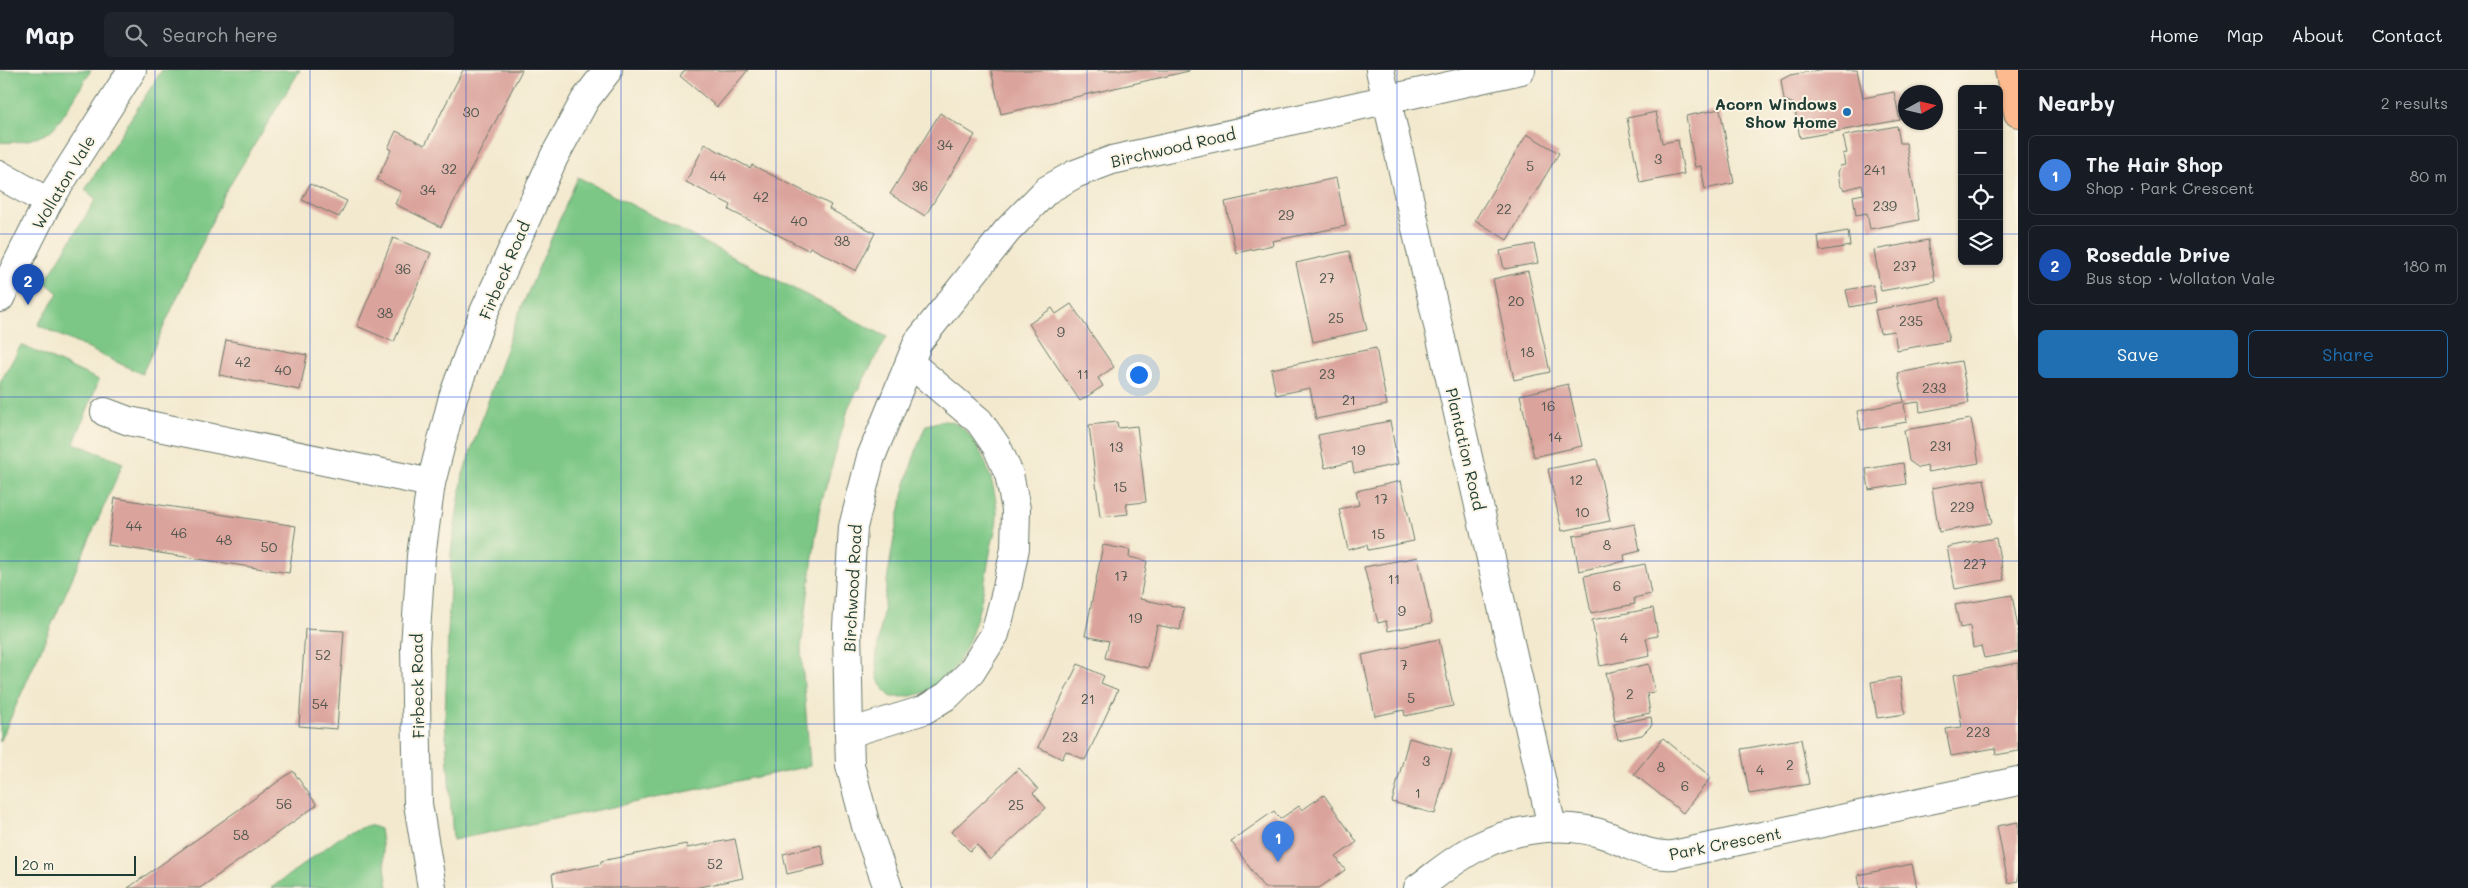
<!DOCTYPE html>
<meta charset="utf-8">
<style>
body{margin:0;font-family:Mali,sans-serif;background:#20242c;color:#f1f3f6}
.controls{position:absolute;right:15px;top:15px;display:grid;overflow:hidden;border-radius:8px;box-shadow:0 1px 4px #0004}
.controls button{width:45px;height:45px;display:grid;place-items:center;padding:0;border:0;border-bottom:1px solid #363941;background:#171b24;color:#f1f3f6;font:25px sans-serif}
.compass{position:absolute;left:1898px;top:15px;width:45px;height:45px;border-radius:50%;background:#171b24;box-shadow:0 1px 4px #0004;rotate:82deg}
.scale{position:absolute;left:15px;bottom:12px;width:121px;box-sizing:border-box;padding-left:5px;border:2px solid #1f3d34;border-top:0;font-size:14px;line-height:18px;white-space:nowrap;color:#1f3d34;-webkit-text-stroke:4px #fcf5e5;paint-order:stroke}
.you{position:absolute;left:1138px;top:304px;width:18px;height:18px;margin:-12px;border:4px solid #fff;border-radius:50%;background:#1a73e8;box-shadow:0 0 0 8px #1a73e833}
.badge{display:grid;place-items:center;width:32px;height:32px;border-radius:50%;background:#1f6fb2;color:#fff;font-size:16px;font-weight:700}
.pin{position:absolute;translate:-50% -41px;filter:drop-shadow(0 1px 2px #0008)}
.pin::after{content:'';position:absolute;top:26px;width:18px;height:15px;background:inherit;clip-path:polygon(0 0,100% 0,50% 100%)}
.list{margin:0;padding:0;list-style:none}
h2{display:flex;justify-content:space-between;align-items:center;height:65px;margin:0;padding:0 20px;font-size:21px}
h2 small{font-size:16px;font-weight:400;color:#9ea1a6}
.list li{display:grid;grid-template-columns:32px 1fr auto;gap:15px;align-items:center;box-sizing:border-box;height:80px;margin:0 10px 10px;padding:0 10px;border:1px solid #363941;border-radius:8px}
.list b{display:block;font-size:19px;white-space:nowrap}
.list p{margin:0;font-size:16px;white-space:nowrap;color:#9ea1a6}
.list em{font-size:16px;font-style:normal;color:#9ea1a6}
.actions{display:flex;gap:10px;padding:15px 20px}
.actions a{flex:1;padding:11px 0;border:1px solid #1f6fb2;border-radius:8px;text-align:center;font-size:18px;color:#1f6fb2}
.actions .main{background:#1f6fb2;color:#fff}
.icon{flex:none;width:28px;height:28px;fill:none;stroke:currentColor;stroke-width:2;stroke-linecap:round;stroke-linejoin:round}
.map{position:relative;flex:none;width:2018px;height:818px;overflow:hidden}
header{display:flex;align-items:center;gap:30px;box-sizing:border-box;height:70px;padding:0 25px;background:#171b24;border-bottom:1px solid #363941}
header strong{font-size:24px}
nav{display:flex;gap:28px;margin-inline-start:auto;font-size:18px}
.search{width:350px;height:45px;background:#20242c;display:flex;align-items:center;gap:12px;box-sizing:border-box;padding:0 18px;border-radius:8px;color:#9ea1a6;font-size:19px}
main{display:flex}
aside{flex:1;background:#171b24}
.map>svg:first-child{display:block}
.green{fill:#7cc785;stroke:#4e825c}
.building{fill:#daa39b}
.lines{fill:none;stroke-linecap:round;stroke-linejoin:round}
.minor-casing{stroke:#69796a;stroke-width:30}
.major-casing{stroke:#69796a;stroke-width:30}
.minor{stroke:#fff;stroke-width:28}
.major{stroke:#fcba8e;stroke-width:28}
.grid{fill:none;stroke:#1d4ed8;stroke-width:1;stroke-opacity:0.55}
.poi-dot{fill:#1f6fb2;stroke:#fcf5e5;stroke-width:2}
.labels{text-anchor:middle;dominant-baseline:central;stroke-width:4;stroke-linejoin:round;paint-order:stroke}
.number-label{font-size:14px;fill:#4e564e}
.poi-label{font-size:16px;font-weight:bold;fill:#1f3d34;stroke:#fcf5e5;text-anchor:end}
.street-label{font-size:16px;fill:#1f3d34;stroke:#fcf5e5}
</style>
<header>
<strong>Map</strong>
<div class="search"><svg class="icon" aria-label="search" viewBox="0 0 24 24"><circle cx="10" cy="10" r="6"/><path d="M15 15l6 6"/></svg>Search here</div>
<nav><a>Home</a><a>Map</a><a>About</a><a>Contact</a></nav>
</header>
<main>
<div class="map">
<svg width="2018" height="818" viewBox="0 0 2018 818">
<rect width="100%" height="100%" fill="#fcf5e5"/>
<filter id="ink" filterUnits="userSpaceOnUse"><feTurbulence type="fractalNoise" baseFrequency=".02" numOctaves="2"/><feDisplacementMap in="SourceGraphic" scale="10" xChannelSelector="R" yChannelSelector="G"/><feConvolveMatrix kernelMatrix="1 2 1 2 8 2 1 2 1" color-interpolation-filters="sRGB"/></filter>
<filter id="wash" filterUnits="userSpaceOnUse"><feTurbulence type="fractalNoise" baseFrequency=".0096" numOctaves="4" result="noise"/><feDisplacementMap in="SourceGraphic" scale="20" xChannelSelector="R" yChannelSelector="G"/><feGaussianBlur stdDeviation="1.12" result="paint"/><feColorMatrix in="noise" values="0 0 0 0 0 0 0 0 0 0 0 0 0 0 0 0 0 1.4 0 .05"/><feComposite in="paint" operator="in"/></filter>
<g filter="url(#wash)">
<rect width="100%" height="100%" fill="#f3e9cf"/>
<g class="green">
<path d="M 0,0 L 91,0 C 83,13 60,55 49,62 C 37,69 15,74 0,72 Z"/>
<path d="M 162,0 L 300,0 L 225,123 L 142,304 L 38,255 L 58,223 L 45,212 L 96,129 L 85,120 Z"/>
<path d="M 578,107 L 887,267 L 849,336 L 819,441 L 801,578 L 810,696 L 453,770 L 445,649 L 451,482 L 463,404 L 516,250 Z"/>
<path d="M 21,275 L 99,310 L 74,373 L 123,393 L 0,672 L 0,313 Z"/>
<path d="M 942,351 C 946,351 952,351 956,354 C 981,367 997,418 997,445 C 997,457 992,471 990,483 C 982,526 975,586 937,615 C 921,626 910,627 891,627 C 885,621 880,616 878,608 C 873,593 880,564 882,548 C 891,482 900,416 926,355 Z"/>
<path d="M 369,755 L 380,759 L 388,818 L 271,818 L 346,763 Z"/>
</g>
<g id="blocks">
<g class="building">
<path d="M 463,0 L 522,0 L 441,157 L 395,134 L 401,122 L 377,110 L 391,80 L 388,78 L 396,61 L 425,75 Z"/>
<path d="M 685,0 L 748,0 L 717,37 L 680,6 Z"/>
<path d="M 991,0 L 1189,0 L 1189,1 L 1001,44 Z"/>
<path d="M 1819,0 L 1857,0 L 1863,28 L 1894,22 L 1900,50 L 1800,68 L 1794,34 L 1784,30 L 1781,10 L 1790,5 Z"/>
<path d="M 1720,39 L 1734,113 L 1705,119 L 1701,96 L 1695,97 L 1686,46 Z"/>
<path d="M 1656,42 L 1662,73 L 1678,70 L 1684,104 L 1640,113 L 1627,48 Z"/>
<path d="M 940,43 L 975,65 L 925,146 L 890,124 Z"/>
<path d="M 1897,56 L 1900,73 L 1906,73 L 1919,150 L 1870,159 L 1867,143 L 1856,145 L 1853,126 L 1864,124 L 1862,115 L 1844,120 L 1840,115 L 1838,103 L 1840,96 L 1845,95 L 1843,84 L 1847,83 L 1843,66 Z"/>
<path d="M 1527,64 L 1559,83 L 1507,170 L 1475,150 Z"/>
<path d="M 705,74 L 750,98 L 752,95 L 831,135 L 829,139 L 875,163 L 856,201 L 810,177 L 808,180 L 729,140 L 731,135 L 686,112 Z"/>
<path d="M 1336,108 L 1346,156 L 1272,171 L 1273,175 L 1236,183 L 1225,132 Z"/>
<path d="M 310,114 L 347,131 L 339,147 L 302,130 Z"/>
<path d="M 1848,161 L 1850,176 L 1820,181 L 1818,166 Z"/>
<path d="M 393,168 L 431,183 L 394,272 L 357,256 Z"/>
<path d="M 1928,170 L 1935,211 L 1881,221 L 1874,180 Z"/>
<path d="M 1534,174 L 1538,193 L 1504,199 L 1500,181 Z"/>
<path d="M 1349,181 L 1367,260 L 1313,272 L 1296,193 Z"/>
<path d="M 1528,201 L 1550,302 L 1514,310 L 1493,209 Z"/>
<path d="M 1873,215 L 1876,232 L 1850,237 L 1846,220 Z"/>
<path d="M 1941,228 L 1949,271 L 1897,280 L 1894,261 L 1880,263 L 1875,240 Z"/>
<path d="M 1071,234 L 1114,297 L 1098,308 L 1103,316 L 1080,331 L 1029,254 L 1052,238 L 1056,244 Z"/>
<path d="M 226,270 L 307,285 L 300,320 L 219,305 Z"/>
<path d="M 1376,278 L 1387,335 L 1316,349 L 1310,318 L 1276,325 L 1271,299 Z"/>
<path d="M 1961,291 L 1969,333 L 1920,342 L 1919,332 L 1904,334 L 1907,352 L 1861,360 L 1857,341 L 1904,332 L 1898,303 Z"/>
<path d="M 1568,314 L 1582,376 L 1534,387 L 1520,325 Z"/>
<path d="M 1971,349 L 1979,393 L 1928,402 L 1927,396 L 1919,398 L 1909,391 L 1904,360 Z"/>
<path d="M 1390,351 L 1398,394 L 1354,403 L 1352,392 L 1325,398 L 1318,365 Z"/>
<path d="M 1117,352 L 1118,358 L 1137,356 L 1146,432 L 1126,434 L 1128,444 L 1100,447 L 1089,355 Z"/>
<path d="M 1597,389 L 1610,451 L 1562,461 L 1548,399 Z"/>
<path d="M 1903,393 L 1906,414 L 1869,420 L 1866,399 Z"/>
<path d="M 1984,409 L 1992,453 L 1939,462 L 1932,418 Z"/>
<path d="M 1401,411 L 1414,471 L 1368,480 L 1367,475 L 1348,480 L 1339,439 L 1359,435 L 1356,421 Z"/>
<path d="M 115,428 L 296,456 L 289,503 L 108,475 Z"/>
<path d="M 1635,454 L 1640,481 L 1624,485 L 1625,491 L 1579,501 L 1573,466 Z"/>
<path d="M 1996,468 L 2004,510 L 1955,519 L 1947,477 Z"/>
<path d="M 1103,475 L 1130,480 L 1129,487 L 1147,491 L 1140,529 L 1184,538 L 1180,560 L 1157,555 L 1148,598 L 1105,588 L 1109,571 L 1085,566 Z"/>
<path d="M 1418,487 L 1432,553 L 1388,561 L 1386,551 L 1378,553 L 1364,497 Z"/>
<path d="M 1645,494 L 1651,524 L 1634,528 L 1635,534 L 1591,543 L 1584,506 Z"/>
<path d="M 2012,525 L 2018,558 L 2018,582 L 1984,588 L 1981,576 L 1973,578 L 1970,556 L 1960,558 L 1955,535 Z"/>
<path d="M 1653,538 L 1658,566 L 1646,568 L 1650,586 L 1600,596 L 1592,550 Z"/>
<path d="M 305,559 L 344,561 L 337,659 L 299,656 Z"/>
<path d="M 1439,569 L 1453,636 L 1405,646 L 1404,640 L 1375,646 L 1362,585 Z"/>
<path d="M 2018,593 L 2018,681 L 1996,685 L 1995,678 L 1951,686 L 1946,659 L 1962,657 L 1953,605 Z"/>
<path d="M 1078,594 L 1104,606 L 1101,613 L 1118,620 L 1085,690 L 1066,681 L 1062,689 L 1038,677 Z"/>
<path d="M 1649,594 L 1655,622 L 1647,623 L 1650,643 L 1615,650 L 1606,603 Z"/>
<path d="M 1900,607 L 1905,644 L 1877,648 L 1871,612 Z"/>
<path d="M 1651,647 L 1652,655 L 1642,665 L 1618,670 L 1614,654 Z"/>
<path d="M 1409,668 L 1452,680 L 1435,744 L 1392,732 Z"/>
<path d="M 1663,668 L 1711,707 L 1683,743 L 1634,704 Z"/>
<path d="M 1801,669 L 1809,714 L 1749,724 L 1741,679 Z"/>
<path d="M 1019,698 L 1038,719 L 1033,723 L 1046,738 L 990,790 L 977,775 L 970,781 L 951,762 Z"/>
<path d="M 293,701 L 317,735 L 200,818 L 128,818 Z"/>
<path d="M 1324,725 L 1357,772 L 1336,787 L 1345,800 L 1319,818 L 1264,818 L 1231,771 L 1274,741 L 1280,749 L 1299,736 L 1302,740 Z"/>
<path d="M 2018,752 L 2018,811 L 2008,813 L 1997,756 Z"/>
<path d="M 735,769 L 743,808 L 695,818 L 554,818 L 552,804 L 601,794 L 601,791 L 686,774 L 687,778 Z"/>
<path d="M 821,775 L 825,795 L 787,804 L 783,784 Z"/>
<path d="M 1912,794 L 1917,818 L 1860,818 L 1858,805 Z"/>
</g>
</g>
</g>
<g filter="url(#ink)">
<use href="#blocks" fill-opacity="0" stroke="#69796a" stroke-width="1"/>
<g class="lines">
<g class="minor-casing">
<g id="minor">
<path d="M 1380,0 L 1552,757"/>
<path d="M 0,105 L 48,132"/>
<path d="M 0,228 L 48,132 L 132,0"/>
<path d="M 105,342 L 129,351 L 431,413"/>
<path d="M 849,663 L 924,640 L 948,625 L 971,602 L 995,564 L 1007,518 L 1015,478 L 1016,439 L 1009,404 L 997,377 L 979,351 L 910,293"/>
<path d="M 432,818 L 418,734 L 415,577 L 421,486 L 431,413 L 453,327 L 484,242 L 554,87 L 585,30 L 608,0"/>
<path d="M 888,818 L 866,756 L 850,695 L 849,663 L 847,557 L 853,457 L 871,387 L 918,272 L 1007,161 L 1047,120 L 1075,104 L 1112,90 L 1521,0"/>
<path d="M 1418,818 C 1437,804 1457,787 1478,777 C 1516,757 1568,751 1608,766 C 1631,775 1648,787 1673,785 L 2018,711"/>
</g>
</g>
<g class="major-casing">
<path id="major" d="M 2009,0 L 2018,43"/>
</g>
<use href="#minor" class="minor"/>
<use href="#major" class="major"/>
</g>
</g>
<path class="grid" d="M 155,0 L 155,818M 310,0 L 310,818M 466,0 L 466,818M 621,0 L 621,818M 776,0 L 776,818M 931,0 L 931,818M 1087,0 L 1087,818M 1242,0 L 1242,818M 1397,0 L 1397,818M 1552,0 L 1552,818M 1708,0 L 1708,818M 1863,0 L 1863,818M 0,164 L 1962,164M 1999,164 L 2018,164M 0,327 L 2018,327M 0,491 L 2018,491M 0,654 L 2018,654"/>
<circle class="poi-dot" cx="1847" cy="42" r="5"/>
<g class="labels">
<g class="number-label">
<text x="471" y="41">30</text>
<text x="945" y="74">34</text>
<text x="1658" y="88">3</text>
<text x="1530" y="95">5</text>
<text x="449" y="98">32</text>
<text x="1875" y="99">241</text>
<text x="718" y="105">44</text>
<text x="920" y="115">36</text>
<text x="428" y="119">34</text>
<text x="761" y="126">42</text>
<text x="1885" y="135">239</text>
<text x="1504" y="138">22</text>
<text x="1286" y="144">29</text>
<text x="799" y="150">40</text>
<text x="842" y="170">38</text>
<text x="1905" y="195">237</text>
<text x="403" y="198">36</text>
<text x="1327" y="207">27</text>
<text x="1516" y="230">20</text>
<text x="385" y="242">38</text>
<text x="1336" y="247">25</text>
<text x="1911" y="250">235</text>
<text x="1061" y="261">9</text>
<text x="1527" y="281">18</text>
<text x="243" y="291">42</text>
<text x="283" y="299">40</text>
<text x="1083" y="303">11</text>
<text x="1327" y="303">23</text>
<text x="1934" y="317">233</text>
<text x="1349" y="329">21</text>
<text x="1548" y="335">16</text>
<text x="1555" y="366">14</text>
<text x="1941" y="375">231</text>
<text x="1116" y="376">13</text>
<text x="1358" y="379">19</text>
<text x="1576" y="409">12</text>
<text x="1120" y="416">15</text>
<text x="1381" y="428">17</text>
<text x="1962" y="436">229</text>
<text x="1582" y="441">10</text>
<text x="134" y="455">44</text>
<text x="179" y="462">46</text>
<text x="1378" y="463">15</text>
<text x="224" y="469">48</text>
<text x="1607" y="474">8</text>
<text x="269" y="476">50</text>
<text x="1975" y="493">227</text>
<text x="1121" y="505">17</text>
<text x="1394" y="508">11</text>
<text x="1617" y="515">6</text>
<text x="1402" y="540">9</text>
<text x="1135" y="547">19</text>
<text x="1624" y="567">4</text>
<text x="323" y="584">52</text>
<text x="1404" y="594">7</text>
<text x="1630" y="623">2</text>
<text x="1411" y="627">5</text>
<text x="1088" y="628">21</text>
<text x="320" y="633">54</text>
<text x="1978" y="661">223</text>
<text x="1070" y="666">23</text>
<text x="1426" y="690">3</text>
<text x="1790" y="694">2</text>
<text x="1661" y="696">8</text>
<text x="1760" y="699">4</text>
<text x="1685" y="715">6</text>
<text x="1418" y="722">1</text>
<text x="284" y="733">56</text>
<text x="1016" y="734">25</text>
<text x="241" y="764">58</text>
<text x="715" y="793">52</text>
</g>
<g class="poi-label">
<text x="1837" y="33">Acorn Windows<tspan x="1837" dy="18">Show Home</tspan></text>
</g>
<g class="street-label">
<text transform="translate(1173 77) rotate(-13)">Birchwood Road</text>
<text transform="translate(63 112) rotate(-59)">Wollaton Vale</text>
<text transform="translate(504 200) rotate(-67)">Firbeck Road</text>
<text transform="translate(1466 379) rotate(77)">Plantation Road</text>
<text transform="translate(852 518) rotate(-87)">Birchwood Road</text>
<text transform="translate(417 616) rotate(-91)">Firbeck Road</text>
<text transform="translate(1725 773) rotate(-11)">Park Crescent</text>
</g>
</g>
</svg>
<div class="controls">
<button>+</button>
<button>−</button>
<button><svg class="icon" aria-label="locate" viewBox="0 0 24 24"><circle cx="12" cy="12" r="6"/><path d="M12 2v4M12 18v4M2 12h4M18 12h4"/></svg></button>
<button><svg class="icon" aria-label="layers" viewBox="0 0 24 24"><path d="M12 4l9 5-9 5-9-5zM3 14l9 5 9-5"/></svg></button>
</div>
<svg class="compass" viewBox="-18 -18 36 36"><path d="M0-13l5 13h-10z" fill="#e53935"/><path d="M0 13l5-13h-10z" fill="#9ea1a6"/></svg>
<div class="scale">20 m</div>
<div class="you"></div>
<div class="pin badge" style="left:1278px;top:792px;background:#3f7fe0">1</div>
<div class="pin badge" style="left:28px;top:235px;background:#1a4fb4">2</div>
</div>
<aside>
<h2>Nearby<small>2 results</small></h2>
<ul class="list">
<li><span class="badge" style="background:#3f7fe0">1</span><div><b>The Hair Shop</b><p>Shop · Park Crescent</p></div><em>80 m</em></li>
<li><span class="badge" style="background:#1a4fb4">2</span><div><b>Rosedale Drive</b><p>Bus stop · Wollaton Vale</p></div><em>180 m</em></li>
</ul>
<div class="actions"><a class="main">Save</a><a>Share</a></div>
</aside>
</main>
